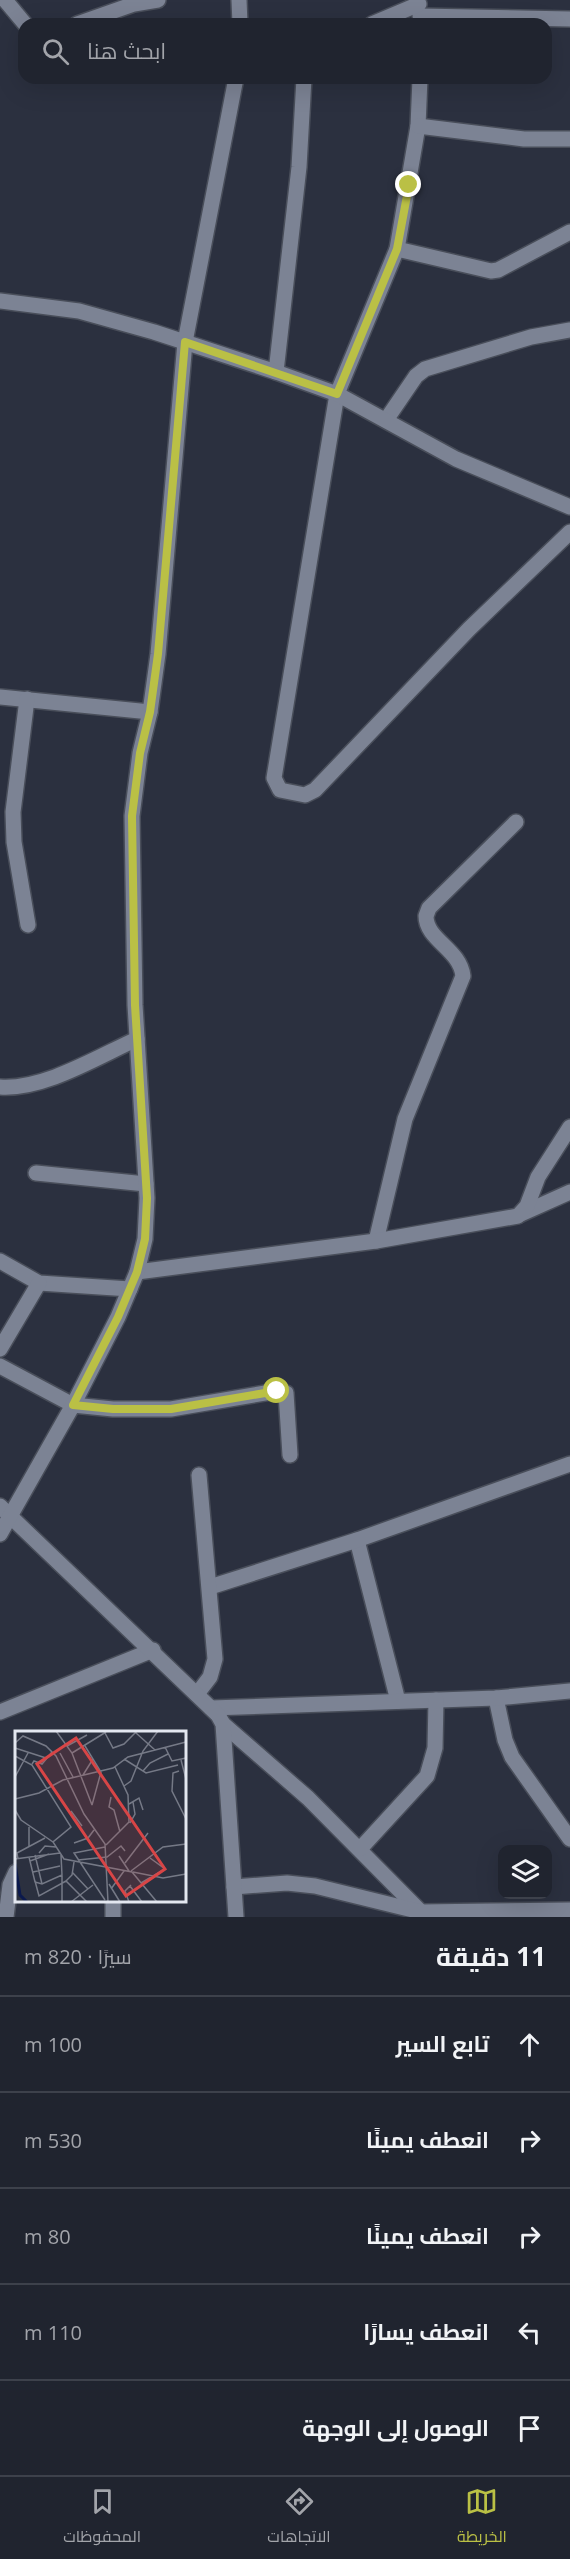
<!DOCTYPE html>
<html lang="ar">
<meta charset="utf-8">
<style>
body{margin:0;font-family:"Open Sans",Cairo,sans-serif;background:#2d303b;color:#f1f3f6;direction:rtl}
.controls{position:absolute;right:18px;bottom:18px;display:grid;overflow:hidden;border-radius:12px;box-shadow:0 6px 24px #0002}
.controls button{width:54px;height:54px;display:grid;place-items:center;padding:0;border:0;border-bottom:2px solid #3d414b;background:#20242f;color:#f1f3f6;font:30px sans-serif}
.stop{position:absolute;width:18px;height:18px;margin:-14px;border:4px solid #bac045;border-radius:50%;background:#fff}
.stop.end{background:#bac045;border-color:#fff;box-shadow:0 2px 6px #0008}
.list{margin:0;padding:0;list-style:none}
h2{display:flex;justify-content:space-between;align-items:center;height:78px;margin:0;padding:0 24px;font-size:26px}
h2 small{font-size:20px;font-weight:400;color:#a2a4aa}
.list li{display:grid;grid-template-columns:39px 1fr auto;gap:18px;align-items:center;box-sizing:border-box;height:96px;padding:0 24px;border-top:2px solid #3d414b}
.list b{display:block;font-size:22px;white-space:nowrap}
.list em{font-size:20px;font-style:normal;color:#a2a4aa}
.icon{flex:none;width:33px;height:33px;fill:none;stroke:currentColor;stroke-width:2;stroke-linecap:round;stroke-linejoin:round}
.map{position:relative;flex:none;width:570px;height:1917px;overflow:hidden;direction:ltr}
.search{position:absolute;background:#20242f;box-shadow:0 6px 24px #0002;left:18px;right:18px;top:18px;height:66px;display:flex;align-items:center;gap:15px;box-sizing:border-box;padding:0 21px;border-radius:18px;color:#a2a4aa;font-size:22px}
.sheet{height:558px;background:#20242f}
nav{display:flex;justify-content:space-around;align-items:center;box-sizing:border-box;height:84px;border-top:2px solid #3d414b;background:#20242f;font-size:16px;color:#a2a4aa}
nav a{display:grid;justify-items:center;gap:3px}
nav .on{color:#bac045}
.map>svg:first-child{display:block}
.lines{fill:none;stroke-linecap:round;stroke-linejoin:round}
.minor-casing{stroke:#494e5a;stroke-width:18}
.tertiary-casing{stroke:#494e5a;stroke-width:18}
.secondary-casing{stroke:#494e5a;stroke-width:18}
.minor{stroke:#7c8394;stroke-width:15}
.tertiary{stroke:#7c8394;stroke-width:15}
.secondary{stroke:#7c8394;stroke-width:15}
.route{stroke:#bac045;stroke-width:8}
.inset-river{fill:none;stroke:#0b194d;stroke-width:3}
.inset-road{fill:none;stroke:#757986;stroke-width:1.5}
.view{fill:#d84546;fill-opacity:0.15;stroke:#d84546;stroke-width:3}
.inset-edge{fill:none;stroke:#e3e7f0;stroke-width:3}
</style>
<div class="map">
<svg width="570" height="1917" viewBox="0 0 570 1917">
<rect width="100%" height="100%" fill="#2b303f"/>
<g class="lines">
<g class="minor-casing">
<g id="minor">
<path d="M 5,0 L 25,24"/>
<path d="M 420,16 L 570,19"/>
<path d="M 77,24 L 134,4 L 158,0"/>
<path d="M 372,24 L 419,4"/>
<path d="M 420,78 L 418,126 L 397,249 L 337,394 L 274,778 L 280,790 L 305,795 L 315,790 L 469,629 L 570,532"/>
<path d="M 418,126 L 524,139 L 570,139"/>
<path d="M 397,249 L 491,271 L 498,270 L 570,232"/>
<path d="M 276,372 L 299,167 L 304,78"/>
<path d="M 386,420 L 416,376 L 425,369 L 531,337 L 570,330"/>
<path d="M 0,697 L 150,712"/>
<path d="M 27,699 L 13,812 L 14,842 L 28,925"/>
<path d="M 0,1087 C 44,1090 97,1057 137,1039"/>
<path d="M 36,1173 L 146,1184"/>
<path d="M 521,1214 L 570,1192"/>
<path d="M 376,1241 L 405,1119 L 463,976 C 460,949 426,940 426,916 L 429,908 L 516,822"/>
<path d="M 0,1261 L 39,1283 L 130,1289"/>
<path d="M 137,1272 L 376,1241 L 518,1216 L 527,1206 L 538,1177 L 570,1127"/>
<path d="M 0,1349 L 39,1283"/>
<path d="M 0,1366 L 73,1405 L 113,1409 L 171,1409 L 277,1391 L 286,1393 L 290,1455"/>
<path d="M 0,1506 L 10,1516"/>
<path d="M 357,1540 L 398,1701"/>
<path d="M 210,1587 L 357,1540 L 570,1464"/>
<path d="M 197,1694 L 210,1677 L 215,1659 L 199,1475"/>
<path d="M 496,1698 L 505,1740 L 512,1757 L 570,1839"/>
<path d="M 211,1708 L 496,1698 L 570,1691"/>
<path d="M 0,1712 L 153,1650"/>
<path d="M 223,1724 L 308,1798 L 421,1912"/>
<path d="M 360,1849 L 427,1776 L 435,1748 L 436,1700"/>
<path d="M 234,1887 L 287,1883 L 315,1886 L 421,1912 L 570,1910"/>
<path d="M 113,1900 L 113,1917"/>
<path d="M 6,1917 L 10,1885 L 16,1872"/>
</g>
</g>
<g class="tertiary-casing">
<g id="tertiary">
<path d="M 0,301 L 79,311 L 154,332 L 276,372 L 337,394 L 456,459 L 570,507"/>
<path d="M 10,1516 L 218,1715 L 223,1724 L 236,1917"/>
</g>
</g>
<g class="secondary-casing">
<g id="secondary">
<path d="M 239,0 L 240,24"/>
<path d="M 0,1534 L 73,1405 L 118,1317 L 137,1272 L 145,1239 L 147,1198 L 135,1005 L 132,816 L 140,753 L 150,712 L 158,654 L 185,342 L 236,78"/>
</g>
</g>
<use href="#minor" class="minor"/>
<use href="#tertiary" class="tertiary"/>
<use href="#secondary" class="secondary"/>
</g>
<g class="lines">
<path class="route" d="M 277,1391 L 171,1409 L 113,1409 L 73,1405 L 118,1317 L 137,1272 L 145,1239 L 147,1198 L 135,1005 L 132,816 L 140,753 L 150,712 L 158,654 L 185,342 L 337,394 L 397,249 L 409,185"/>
</g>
<g transform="translate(15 1731)">
<rect width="171" height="171" fill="#2b303f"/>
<path class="inset-river" d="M 0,133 L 5,164 L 12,171"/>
<path class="inset-road" d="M 41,0 L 57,22 L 77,74M 90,2 L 98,17 L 109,13 L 122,0M 121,2 L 140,19M 0,12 L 8,5 L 31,15 L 41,25 L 69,83 L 90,113 L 93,171M 52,15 L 72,4M 70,15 L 86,41 L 77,74M 150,16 L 157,30 L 171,27M 0,17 L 31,27M 45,22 L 58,46M 57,22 L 91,1M 0,25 L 17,34 L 56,96 L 38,111 L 49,128 L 117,141 L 142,171M 109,28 L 131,42 L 163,34M 166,29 L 171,48M 17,33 L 19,30 L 27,33 L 37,21M 128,40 L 135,32 L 153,23M 164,40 L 158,42 L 157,60 L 171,88M 68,44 L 78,28M 0,46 L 13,22M 109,55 L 116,50 L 128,20 L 143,0M 96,66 L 94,76 L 99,79 L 105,101M 0,68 L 24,62 L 48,49 L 98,37 L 113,26 L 171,11M 114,73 L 124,67 L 128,79M 0,79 L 6,89 L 38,111M 56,80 L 67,95M 115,92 L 120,83 L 118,71M 59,112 L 73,107 L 79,99M 91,114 L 114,91 L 113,64 L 100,36M 14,115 L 14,96M 24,122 L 30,115 L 41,116M 20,124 L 27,153M 104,125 L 114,140M 14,126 L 20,151 L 27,153 L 47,144 L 46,124M 0,128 L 45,122M 3,128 L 2,122 L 30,107M 63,129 L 92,126 L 106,115 L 110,120M 15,130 L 34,123M 110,132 L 133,102M 116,140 L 148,116 L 171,113M 18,141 L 45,135M 57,141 L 73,158M 118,141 L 148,147 L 171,143M 47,144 L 47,171M 20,150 L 24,165 L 51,150 L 72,171M 50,151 L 57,144 L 59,131M 126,152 L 150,138 L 135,127M 94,153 L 105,171M 115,155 L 127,171M 96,158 L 109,140M 90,169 L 59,122 L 90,116M 56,171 L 78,154M 114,171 L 110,160 L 116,154"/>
<path class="view" d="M 61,7 L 150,138 L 111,165 L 22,33 Z"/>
<rect width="171" height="171" class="inset-edge"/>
</g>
</svg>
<div class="controls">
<button><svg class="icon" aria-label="layers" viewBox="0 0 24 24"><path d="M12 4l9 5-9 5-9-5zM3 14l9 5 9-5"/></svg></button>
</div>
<div class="stop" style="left:277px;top:1391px"></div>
<div class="stop end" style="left:409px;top:185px"></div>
<div class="search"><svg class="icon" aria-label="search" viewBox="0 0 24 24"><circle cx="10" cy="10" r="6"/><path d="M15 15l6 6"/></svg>ابحث هنا</div>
</div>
<section class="sheet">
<h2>11 دقيقة<small>سيرًا · 820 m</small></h2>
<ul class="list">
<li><svg class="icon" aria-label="ahead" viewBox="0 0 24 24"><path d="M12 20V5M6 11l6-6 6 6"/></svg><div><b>تابع السير</b></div><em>100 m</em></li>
<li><svg class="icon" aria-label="right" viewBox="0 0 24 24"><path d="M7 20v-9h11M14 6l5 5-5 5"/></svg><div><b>انعطف يمينًا</b></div><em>530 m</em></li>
<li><svg class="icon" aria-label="right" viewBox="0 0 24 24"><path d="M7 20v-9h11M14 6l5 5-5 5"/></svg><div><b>انعطف يمينًا</b></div><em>80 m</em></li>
<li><svg class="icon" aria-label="left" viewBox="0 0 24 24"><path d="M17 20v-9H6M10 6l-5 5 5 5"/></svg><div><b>انعطف يسارًا</b></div><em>110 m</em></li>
<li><svg class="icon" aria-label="arrive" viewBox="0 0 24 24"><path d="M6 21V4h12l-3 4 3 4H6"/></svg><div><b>الوصول إلى الوجهة</b></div></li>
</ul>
</section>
<nav>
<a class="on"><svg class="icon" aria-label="map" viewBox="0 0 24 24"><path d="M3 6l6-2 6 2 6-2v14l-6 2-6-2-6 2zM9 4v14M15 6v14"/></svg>الخريطة</a>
<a><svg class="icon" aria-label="directions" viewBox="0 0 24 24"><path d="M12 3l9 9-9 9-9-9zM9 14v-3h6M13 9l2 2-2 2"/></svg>الاتجاهات</a>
<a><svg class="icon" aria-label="saved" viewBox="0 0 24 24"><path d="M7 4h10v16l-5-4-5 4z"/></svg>المحفوظات</a>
</nav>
